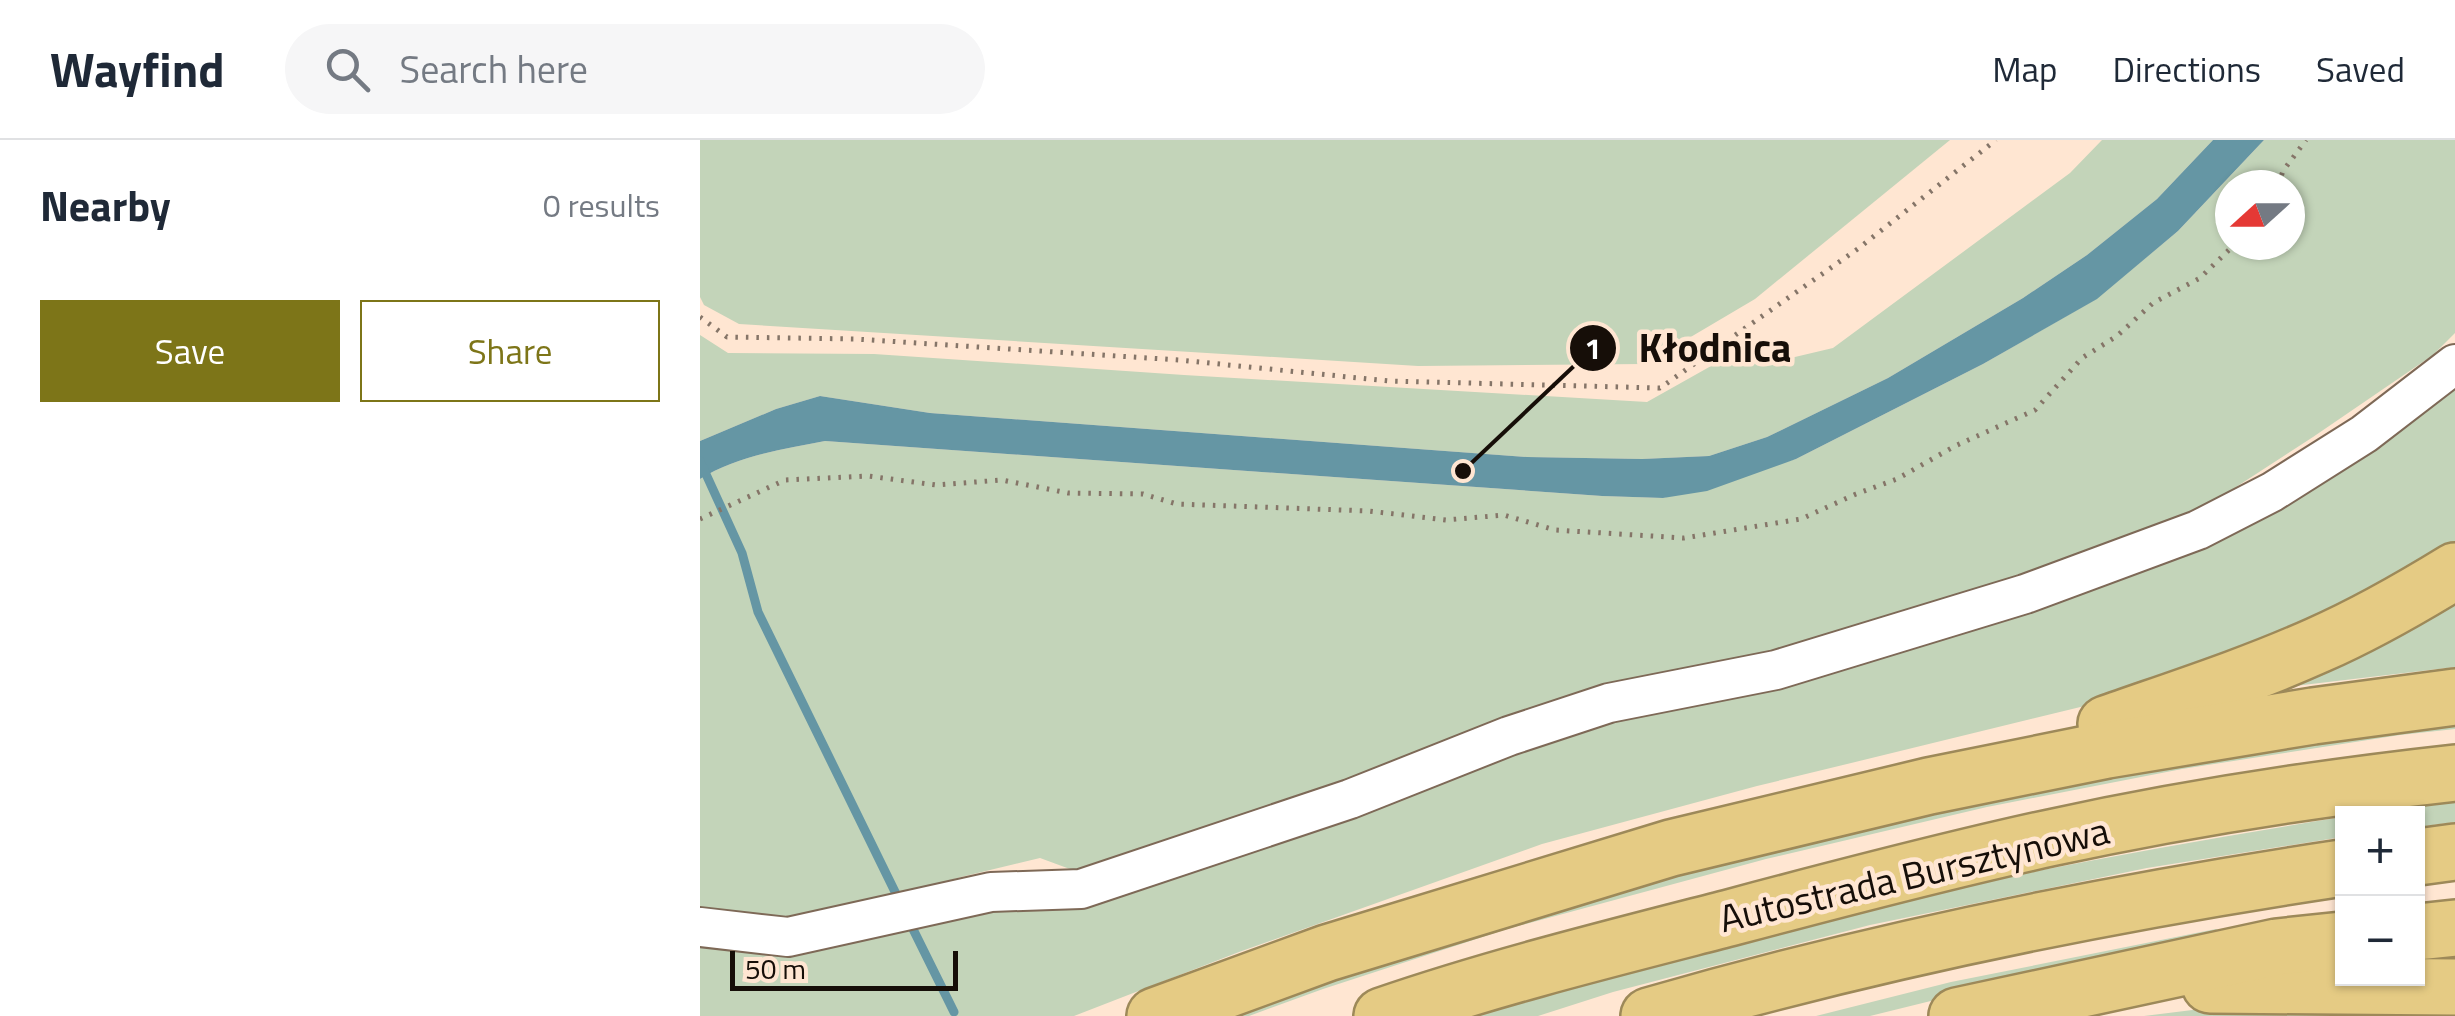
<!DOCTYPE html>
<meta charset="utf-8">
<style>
body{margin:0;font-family:"Titillium Web",sans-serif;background:#f6f6f7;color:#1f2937}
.controls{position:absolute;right:30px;bottom:30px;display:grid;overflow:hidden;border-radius:0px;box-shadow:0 2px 8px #0004}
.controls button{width:90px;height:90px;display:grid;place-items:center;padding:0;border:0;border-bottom:2px solid #e0e1e3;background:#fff;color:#1f2937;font:50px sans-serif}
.compass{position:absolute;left:1515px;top:30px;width:90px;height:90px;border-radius:50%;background:#fff;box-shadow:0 2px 8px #0004;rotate:249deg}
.scale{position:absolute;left:30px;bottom:25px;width:228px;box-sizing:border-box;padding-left:10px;border:5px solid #160e08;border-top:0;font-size:28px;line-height:35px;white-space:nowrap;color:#160e08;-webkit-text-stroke:8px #ffe6d2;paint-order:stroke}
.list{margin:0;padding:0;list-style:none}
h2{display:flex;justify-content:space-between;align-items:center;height:130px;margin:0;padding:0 40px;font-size:42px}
h2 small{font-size:32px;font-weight:400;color:#747a83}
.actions{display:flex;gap:20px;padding:30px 40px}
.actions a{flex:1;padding:22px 0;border:2px solid #7d7518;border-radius:0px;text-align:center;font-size:35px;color:#7d7518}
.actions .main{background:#7d7518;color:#fff}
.icon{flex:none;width:55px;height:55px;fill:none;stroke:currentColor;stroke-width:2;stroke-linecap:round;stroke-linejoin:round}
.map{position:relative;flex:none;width:1755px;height:876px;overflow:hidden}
header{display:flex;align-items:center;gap:60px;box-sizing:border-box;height:140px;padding:0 50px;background:#fff;border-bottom:2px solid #e0e1e3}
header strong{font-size:48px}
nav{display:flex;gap:55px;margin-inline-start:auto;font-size:35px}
.search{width:700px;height:90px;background:#f6f6f7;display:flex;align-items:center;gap:25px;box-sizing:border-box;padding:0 35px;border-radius:55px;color:#747a83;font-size:38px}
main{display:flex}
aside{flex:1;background:#fff}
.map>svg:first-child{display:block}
.green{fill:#c3d4b9;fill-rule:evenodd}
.water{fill:#6596a4}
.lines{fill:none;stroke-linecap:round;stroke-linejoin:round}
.stream{stroke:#6596a4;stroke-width:9}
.minor-casing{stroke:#7e6957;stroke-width:42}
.highway-casing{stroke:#9d8959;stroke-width:60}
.path{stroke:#857568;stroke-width:5;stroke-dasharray:2.5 8;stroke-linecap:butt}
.minor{stroke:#fff;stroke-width:38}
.highway{stroke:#e5cb84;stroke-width:55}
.labels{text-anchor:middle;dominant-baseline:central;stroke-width:9;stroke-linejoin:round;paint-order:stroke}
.street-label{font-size:38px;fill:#160e08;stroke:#ffe6d2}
.leader{fill:none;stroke:#160e08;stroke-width:4}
.callout-dot{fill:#160e08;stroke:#ffe6d2;stroke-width:4}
.mark-label{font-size:30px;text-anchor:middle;font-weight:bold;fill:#fff}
.callout-label{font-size:40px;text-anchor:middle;font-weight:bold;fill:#160e08;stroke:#ffe6d2;stroke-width:9;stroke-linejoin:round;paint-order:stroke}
</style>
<header>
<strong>Wayfind</strong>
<div class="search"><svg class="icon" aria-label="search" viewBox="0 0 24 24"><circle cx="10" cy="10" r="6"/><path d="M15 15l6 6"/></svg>Search here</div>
<nav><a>Map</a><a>Directions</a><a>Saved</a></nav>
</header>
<main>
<aside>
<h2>Nearby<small>0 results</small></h2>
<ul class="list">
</ul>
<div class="actions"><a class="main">Save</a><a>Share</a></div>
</aside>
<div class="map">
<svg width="1755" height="876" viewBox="0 0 1755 876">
<rect width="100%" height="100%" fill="#ffe6d2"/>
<g class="green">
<path d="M 0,0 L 1250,0 L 1055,159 L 945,224 L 718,226 L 39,184 L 4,165 L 0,157 Z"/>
<path d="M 1402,0 L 1513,0 L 1457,59 L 1387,115 L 1323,158 L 1188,238 L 1067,297 L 1009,316 L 942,319 L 827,317 L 230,273 L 120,256 L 76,269 L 0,301 L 0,195 L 28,213 L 174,214 L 484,235 L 947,262 L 1052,203 L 1069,223 L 1133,208 L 1370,33 Z"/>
<path d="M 1564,0 L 1755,0 L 1755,193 L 1733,215 L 1613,297 L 1496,373 L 1310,442 L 612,654 L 378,732 L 340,718 L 261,737 L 91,786 L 0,777 L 0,339 C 36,316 83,309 125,301 L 902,356 L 963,358 L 1096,319 L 1283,224 L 1396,159 L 1478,91 ZM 1530,45 L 1590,45 L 1590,105 L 1530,105 Z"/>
<path d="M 1755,239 L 1755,408 L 1634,481 L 1401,562 L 1057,646 L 842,704 L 539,812 L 374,876 L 0,876 L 0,801 L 186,792 L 890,581 L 1321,470 Z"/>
<path d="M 1755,445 L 1755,527 L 1568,549 Z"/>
<path d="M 1755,577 L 1755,589 L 1700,595 L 1482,629 L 1287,667 L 1066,719 L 807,789 L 623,849 L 549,876 L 518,876 L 803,777 L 1286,655 Z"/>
<path d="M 1755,662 L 1755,682 L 1718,687 L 1718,674 L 1663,673 Z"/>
<path d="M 1642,677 L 1642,697 L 1447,728 L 1170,785 L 913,852 L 838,876 L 778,876 C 906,836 1035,799 1165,768 C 1323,731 1483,703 1642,677 Z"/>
<path d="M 1642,771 L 1642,784 L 1255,855 L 1170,876 L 1116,876 L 1251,842 L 1516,789 L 1528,794 Z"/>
<path d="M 1549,863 L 1755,867 L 1755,876 L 1444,876 Z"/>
</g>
<path class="water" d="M 1513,0 L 1564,0 L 1478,91 L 1397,159 L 1283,224 L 1096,319 L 1007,351 L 963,358 L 902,356 L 125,301 C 83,309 36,316 0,339 L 0,301 L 76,269 L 120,256 L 230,273 L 827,317 L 942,319 L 1009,316 L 1067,297 L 1188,238 L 1323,158 L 1387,115 L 1457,59 Z"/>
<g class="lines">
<g class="stream">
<path d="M 0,321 L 42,413 L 58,472 L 200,762"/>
<path d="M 209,781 L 254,872"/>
</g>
<g class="minor-casing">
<path id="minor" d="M 0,787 L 88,797 L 291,752 L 381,749 L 650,659 L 809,596 L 909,563 L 1076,530 L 1325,454 L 1498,390 L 1572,352 L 1664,294 L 1755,224"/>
</g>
<g class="highway-casing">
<g id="highway">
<path d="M 1406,584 C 1477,559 1549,536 1618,505 C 1666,484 1711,458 1755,431"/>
<path d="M 1718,717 L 1755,712"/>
<path d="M 1718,792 L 1755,788"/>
<path d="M 1510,845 L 1755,847"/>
<path d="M 455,876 L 627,813 L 971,708 L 1229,646 L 1407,610 L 1613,576 L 1755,557"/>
<path d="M 682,876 C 795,837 917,807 1033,777 C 1138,749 1244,721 1350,698 C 1483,669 1619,648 1755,633"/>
<path d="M 949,876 C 1177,810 1408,763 1642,728"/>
<path d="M 1257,876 L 1577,807 L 1642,800"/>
</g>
</g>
<g class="path">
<path d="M 1578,45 L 1583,31 L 1606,0"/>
<path d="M 0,177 L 27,197 L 155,199 L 479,220 L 689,241 L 960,248 L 1159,108 L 1296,0"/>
<path d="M 0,379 L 85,340 L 168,336 L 236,345 L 302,340 L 368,353 L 443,354 L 477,364 L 669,371 L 746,380 L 804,375 L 855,390 L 984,398 L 1101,379 L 1156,354 L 1197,339 L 1255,306 L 1335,270 L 1382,218 L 1417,196 L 1453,163 L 1500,138 L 1534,105"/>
</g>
<use href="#minor" class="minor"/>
<use href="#highway" class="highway"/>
</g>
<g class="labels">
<g class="street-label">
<text transform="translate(1214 734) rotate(-13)">Autostrada Bursztynowa</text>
</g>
</g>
<path class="leader" d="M763 331L893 208"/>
<g class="callout-dot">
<circle cx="763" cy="331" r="10"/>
<circle cx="893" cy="208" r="25"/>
</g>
<g class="mark-label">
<text x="893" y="219">1</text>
</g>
<g class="callout-label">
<text x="1015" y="222">Kłodnica</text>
</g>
</svg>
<div class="controls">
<button>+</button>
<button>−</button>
</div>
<svg class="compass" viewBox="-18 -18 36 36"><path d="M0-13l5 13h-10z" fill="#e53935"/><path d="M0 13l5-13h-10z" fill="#747a83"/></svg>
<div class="scale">50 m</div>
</div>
</main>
